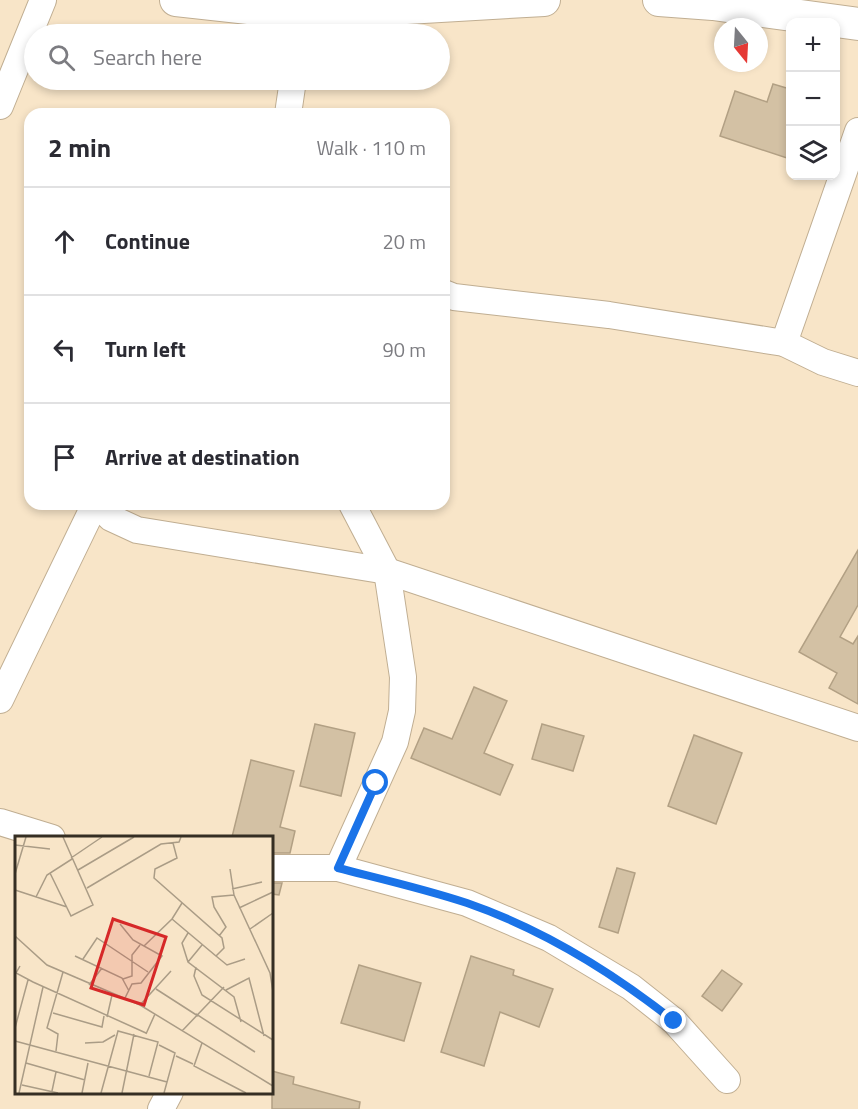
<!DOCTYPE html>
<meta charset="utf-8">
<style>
body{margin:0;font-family:"Titillium Web",sans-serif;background:#f2f2f3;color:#2b2b33}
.controls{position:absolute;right:18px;top:18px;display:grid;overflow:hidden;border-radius:12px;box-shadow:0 3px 9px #0003}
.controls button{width:54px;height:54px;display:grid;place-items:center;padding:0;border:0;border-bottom:2px solid #e1e1e2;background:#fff;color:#2b2b33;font:30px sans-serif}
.compass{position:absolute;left:714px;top:18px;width:54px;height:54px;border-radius:50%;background:#fff;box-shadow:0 3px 9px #0003;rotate:162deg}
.stop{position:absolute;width:18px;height:18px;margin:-14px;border:4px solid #1a73e8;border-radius:50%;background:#fff}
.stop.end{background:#1a73e8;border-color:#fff;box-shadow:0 2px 6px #0008}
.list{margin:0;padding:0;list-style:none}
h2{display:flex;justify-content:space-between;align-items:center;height:78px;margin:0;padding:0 24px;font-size:26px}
h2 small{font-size:20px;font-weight:400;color:#7c7c81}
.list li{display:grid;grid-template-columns:39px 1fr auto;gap:18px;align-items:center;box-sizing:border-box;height:108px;padding:0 24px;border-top:2px solid #e1e1e2}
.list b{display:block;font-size:22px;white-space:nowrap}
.list em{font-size:20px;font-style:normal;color:#7c7c81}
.icon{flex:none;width:33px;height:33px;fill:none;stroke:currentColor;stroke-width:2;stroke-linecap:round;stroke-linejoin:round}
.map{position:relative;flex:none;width:858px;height:1109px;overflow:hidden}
.search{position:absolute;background:#fff;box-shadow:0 3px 9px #0003;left:24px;top:24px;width:426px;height:66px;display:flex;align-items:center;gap:15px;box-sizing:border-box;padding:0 21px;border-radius:33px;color:#7c7c81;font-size:22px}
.panel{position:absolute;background:#fff;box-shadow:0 3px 9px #0003;left:24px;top:108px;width:426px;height:402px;border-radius:18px}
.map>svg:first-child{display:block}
.building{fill:#d3c1a4;stroke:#b2a084;stroke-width:1.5}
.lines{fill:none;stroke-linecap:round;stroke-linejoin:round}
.minor-casing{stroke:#c0ae92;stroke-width:28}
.tertiary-casing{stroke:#c0ae92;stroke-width:34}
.minor{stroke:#fff;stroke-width:26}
.tertiary{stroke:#fff;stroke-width:32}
.route{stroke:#1a73e8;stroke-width:8}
.inset-road{fill:none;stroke:#aa9c86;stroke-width:1.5}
.view{fill:#d62828;fill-opacity:0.15;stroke:#d62828;stroke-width:3}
.inset-edge{fill:none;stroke:#352e23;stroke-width:3}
</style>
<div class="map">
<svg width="858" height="1109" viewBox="0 0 858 1109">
<rect width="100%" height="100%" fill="#f8e5c8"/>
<g class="building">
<path d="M 773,84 L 790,89 L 790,159 L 720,136 L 735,91 L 767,102 Z"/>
<path d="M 858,550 L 858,605 L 840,637 L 853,644 L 858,636 L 858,704 L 829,688 L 837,673 L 799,652 Z"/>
<path d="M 474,687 L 507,701 L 484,753 L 513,765 L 500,795 L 411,758 L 424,728 L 452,739 Z"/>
<path d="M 315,724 L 355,733 L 341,796 L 300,786 Z"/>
<path d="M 542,724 L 584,736 L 573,771 L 532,759 Z"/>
<path d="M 694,735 L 742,753 L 716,824 L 668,806 Z"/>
<path d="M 251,760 L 294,771 L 280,827 L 295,831 L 290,853 L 272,853 L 272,837 L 232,837 Z"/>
<path d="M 617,868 L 635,873 L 618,933 L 599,927 Z"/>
<path d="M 272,883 L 282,883 L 279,895 L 272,894 Z"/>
<path d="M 471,956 L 514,970 L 513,975 L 553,989 L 539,1027 L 500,1012 L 484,1066 L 441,1052 Z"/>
<path d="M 359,965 L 421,983 L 404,1041 L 341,1023 Z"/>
<path d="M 722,970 L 742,984 L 722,1011 L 702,996 Z"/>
<path d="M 272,1071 L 294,1077 L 293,1084 L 360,1102 L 359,1109 L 272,1109 Z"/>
</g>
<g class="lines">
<g class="minor-casing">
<g id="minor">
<path d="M 300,34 L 303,14"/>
<path d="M 0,106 L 43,0"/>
<path d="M 288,114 L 293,80"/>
<path d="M 444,293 L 454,297 L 609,315 L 784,343 L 823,362 L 858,373"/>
<path d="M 784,343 L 858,131"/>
<path d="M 97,504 L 111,518 L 137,530 L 387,571 L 858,728"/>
<path d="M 0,700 L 95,504"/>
<path d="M 0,822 L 52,838"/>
<path d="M 272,868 L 338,868 L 467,903 L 549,938 L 631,987 L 674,1021 L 727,1080"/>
<path d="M 338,868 L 395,742 L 402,711 L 403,677 L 387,571 L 352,504"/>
<path d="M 161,1109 L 170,1092"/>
</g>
</g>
<g class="tertiary-casing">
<g id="tertiary">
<path d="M 176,0 L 303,14 L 544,0"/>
<path d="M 659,0 L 713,4 L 858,24"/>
</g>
</g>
<use href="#minor" class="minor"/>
<use href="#tertiary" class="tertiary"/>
</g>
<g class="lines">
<path class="route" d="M 376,783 L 338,868 C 381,879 425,889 467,903 C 542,929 612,972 674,1021"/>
</g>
<g transform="translate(15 836)">
<rect width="258" height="258" fill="#f8e5c8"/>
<path class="inset-road" d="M 0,9 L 35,13M 56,22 L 87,1M 215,33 L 219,59 L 255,137 L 258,156M 63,34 L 119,1M 35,37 L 56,80 L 78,69 L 48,1M 0,38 L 11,1M 72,52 L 146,8 L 164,6 L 166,1M 217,53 L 247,46M 0,54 L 52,71M 21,61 L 32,39 L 57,23M 224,72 L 258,56M 157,83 L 201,120 L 209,112 L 207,102 L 139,42 L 140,33 L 162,22 L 158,7M 105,88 L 118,104 L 147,120 L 126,147 L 117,148 L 110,162M 235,93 L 258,77M 173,97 L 167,107 L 173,126 L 219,161 L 226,186M 0,100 L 32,129 L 125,169 L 258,250M 204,100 L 211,91 L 199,71 L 197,61 L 219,59M 129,110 L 157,83 L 167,67M 60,120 L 107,142 L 114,155M 201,120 L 212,129 L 230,123M 68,123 L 82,102 L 133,136M 173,126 L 187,109M 5,130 L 1,137 L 18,146 L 131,197M 181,131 L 179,140 L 187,159 L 258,204M 108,143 L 117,140 L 117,119 L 125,109M 74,149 L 87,132M 141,153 L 183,180M 211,154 L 234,142 L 249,200M 125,169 L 156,135M 38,177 L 87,191 L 89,180M 181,178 L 240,216M 92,181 L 97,159M 0,192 L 13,144M 167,195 L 209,151M 131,198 L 140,178M 0,205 L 152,246M 70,207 L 88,206 L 100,199M 187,207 L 179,230 L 231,257M 144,209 L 160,217 L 149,257M 41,215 L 43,198 L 32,192 L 48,136M 161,220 L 178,228M 11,227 L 70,244M 7,249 L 43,257M 37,255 L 41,236M 4,257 L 28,151M 67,257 L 73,227M 86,257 L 103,195 L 143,206 L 134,240M 107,257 L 119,198"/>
<path class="view" d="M 98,83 L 151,101 L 129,169 L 76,152 Z"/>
<rect width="258" height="258" class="inset-edge"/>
</g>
</svg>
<div class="controls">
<button>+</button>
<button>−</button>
<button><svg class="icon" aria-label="layers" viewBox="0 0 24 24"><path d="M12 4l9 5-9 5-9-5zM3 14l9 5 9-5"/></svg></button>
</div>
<svg class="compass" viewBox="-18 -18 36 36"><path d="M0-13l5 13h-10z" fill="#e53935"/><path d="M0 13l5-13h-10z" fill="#7c7c81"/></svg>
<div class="stop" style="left:376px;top:783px"></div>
<div class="stop end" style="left:674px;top:1021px"></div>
<div class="search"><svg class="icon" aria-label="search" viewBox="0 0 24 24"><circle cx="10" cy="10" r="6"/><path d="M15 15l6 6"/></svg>Search here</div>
<section class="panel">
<h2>2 min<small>Walk · 110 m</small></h2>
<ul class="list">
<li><svg class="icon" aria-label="ahead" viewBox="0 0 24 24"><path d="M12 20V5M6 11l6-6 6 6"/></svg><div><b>Continue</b></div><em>20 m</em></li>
<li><svg class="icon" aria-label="left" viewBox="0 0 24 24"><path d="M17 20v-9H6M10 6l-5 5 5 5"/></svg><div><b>Turn left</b></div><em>90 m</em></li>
<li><svg class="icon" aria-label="arrive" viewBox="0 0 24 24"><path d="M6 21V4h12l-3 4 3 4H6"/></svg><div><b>Arrive at destination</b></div></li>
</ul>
</section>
</div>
